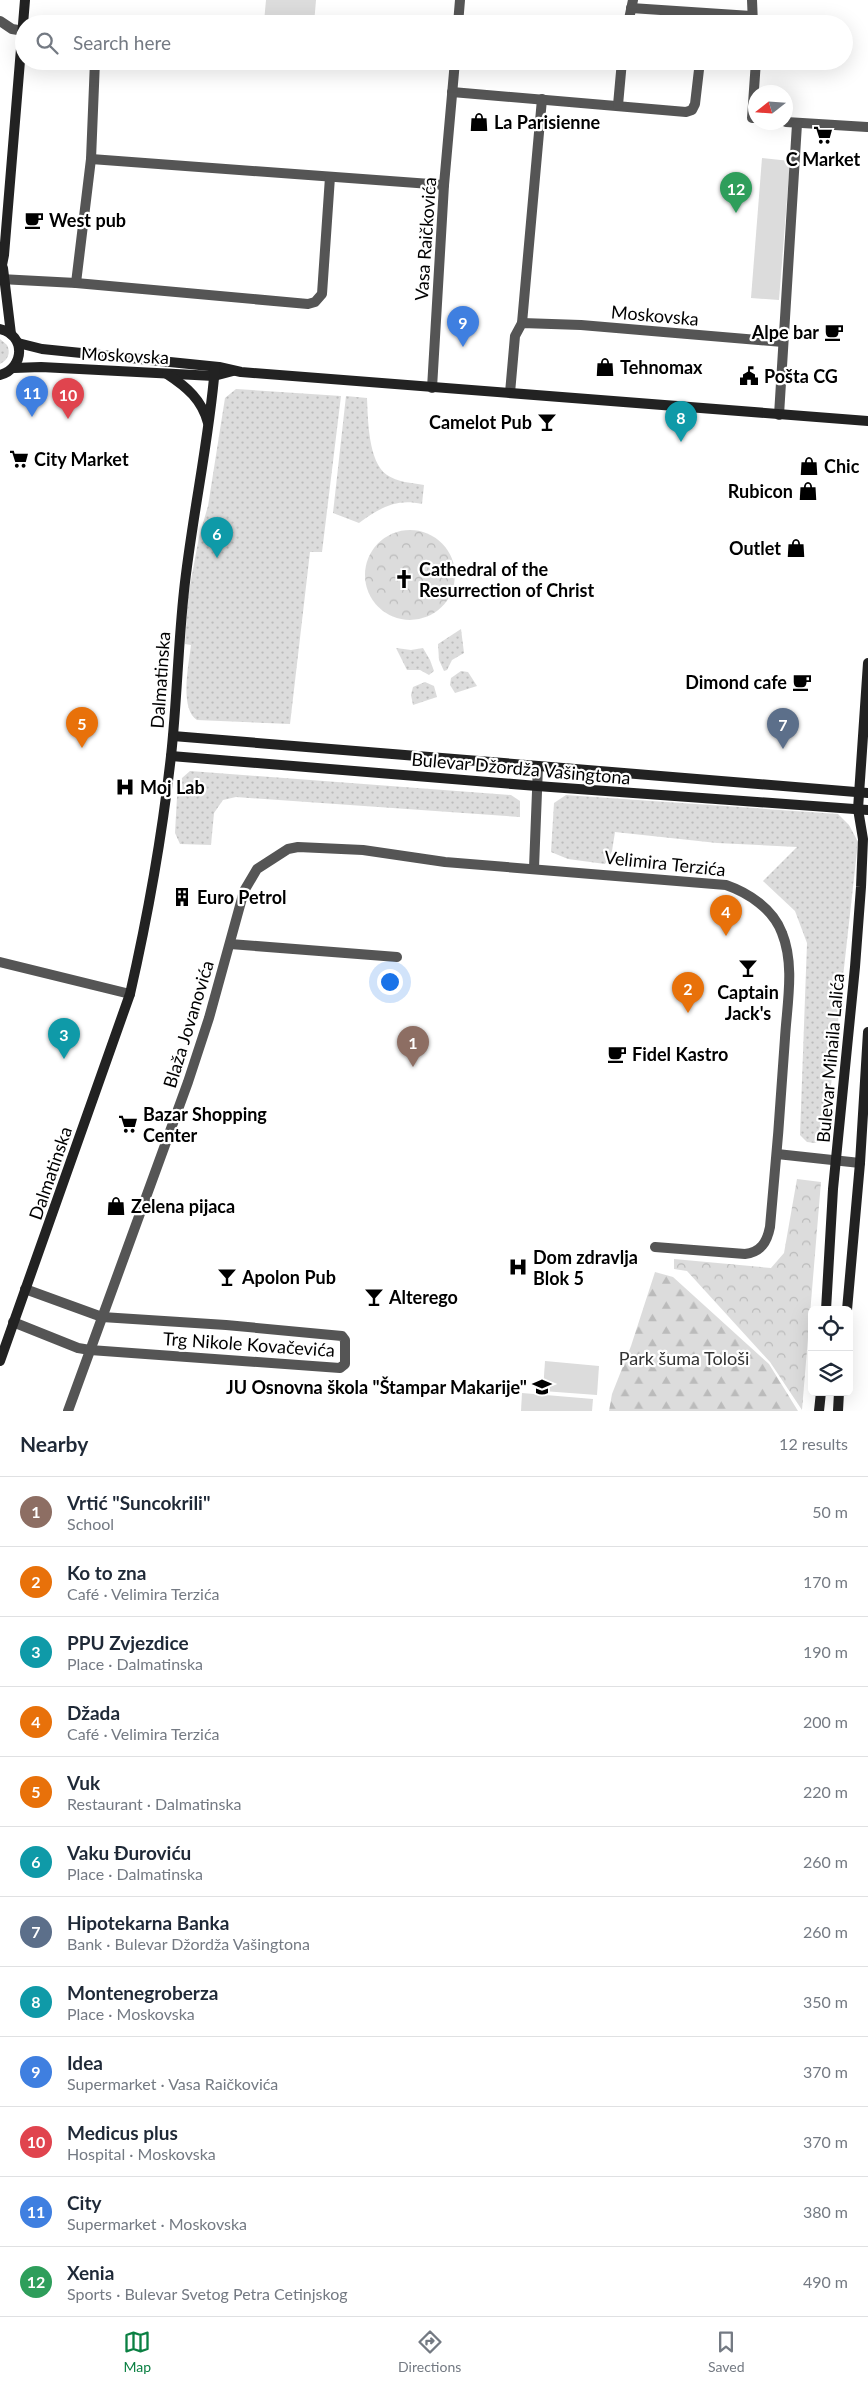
<!DOCTYPE html>
<meta charset="utf-8">
<style>
body{margin:0;font-family:Lato,sans-serif;background:#f2f2f3;color:#1f2937}
.controls{position:absolute;right:15px;bottom:15px;display:grid;overflow:hidden;border-radius:8px;box-shadow:0 5px 20px #0002}
.controls button{width:45px;height:45px;display:grid;place-items:center;padding:0;border:0;border-bottom:1px solid #e0e1e3;background:#fff;color:#1f2937;font:25px sans-serif}
.compass{position:absolute;left:748px;top:85px;width:45px;height:45px;border-radius:50%;background:#fff;box-shadow:0 5px 20px #0002;rotate:253deg}
.you{position:absolute;left:389px;top:981px;width:18px;height:18px;margin:-12px;border:4px solid #fff;border-radius:50%;background:#1a73e8;box-shadow:0 0 0 8px #1a73e833}
.badge{display:grid;place-items:center;width:32px;height:32px;border-radius:50%;background:#0b8043;color:#fff;font-size:16px;font-weight:700}
.pin{position:absolute;translate:-50% -41px;filter:drop-shadow(0 1px 2px #0008)}
.pin::after{content:'';position:absolute;top:26px;width:18px;height:15px;background:inherit;clip-path:polygon(0 0,100% 0,50% 100%)}
.list{margin:0;padding:0;list-style:none}
h2{display:flex;justify-content:space-between;align-items:center;height:65px;margin:0;padding:0 20px;font-size:21px}
h2 small{font-size:16px;font-weight:400;color:#747a83}
.list li{display:grid;grid-template-columns:32px 1fr auto;gap:15px;align-items:center;box-sizing:border-box;height:70px;padding:0 20px;border-top:1px solid #e0e1e3}
.list b{display:block;font-size:19px;white-space:nowrap}
.list p{margin:0;font-size:16px;white-space:nowrap;color:#747a83}
.list em{font-size:16px;font-style:normal;color:#747a83}
.icon{flex:none;width:28px;height:28px;fill:none;stroke:currentColor;stroke-width:2;stroke-linecap:round;stroke-linejoin:round}
.map{position:relative;flex:none;width:868px;height:1411px;overflow:hidden}
.search{position:absolute;background:#fff;box-shadow:0 5px 20px #0002;left:15px;right:15px;top:15px;height:55px;display:flex;align-items:center;gap:12px;box-sizing:border-box;padding:0 18px;border-radius:28px;color:#747a83;font-size:19px}
.sheet{height:905px;background:#fff}
nav{display:flex;justify-content:space-around;align-items:center;box-sizing:border-box;height:70px;border-top:1px solid #e0e1e3;background:#fff;font-size:14px;color:#747a83}
nav a{display:grid;justify-items:center;gap:2px}
nav .on{color:#0b8043}
.map>svg:first-child{display:block}
.grass{fill:url(#grass-dots)}
.forest{fill:url(#forest-firs)}
.park{fill:url(#park-crowns)}
.pitch{fill:#dcdcdc}
.lines{fill:none;stroke-linecap:round;stroke-linejoin:round}
.street{stroke:#555;stroke-width:10}
.secondary{stroke:#222;stroke-width:10}
.labels{text-anchor:middle;dominant-baseline:central;stroke-width:4.5;stroke-linejoin:round;paint-order:stroke}
.poi-label{font-size:18px;font-weight:bold;fill:#000;stroke:#fff;text-anchor:start}
.street-label{font-size:18px;fill:#000;stroke:#fff}
.park-label{font-size:18px;fill:#333;stroke:#fff}
</style>
<div class="map">
<svg width="868" height="1411" viewBox="0 0 868 1411">
<defs>
<pattern id="grass-dots" width="8" height="8" patternUnits="userSpaceOnUse" patternTransform="scale(1.25)"><rect width="8" height="8" fill="#dcdcdc"/><path d="M2 2h.1M6 6h.1" fill="none" stroke="#bbb" stroke-width="1.8" stroke-linecap="round"/></pattern>
<pattern id="forest-firs" width="22" height="20" patternUnits="userSpaceOnUse" patternTransform="scale(1.25)"><rect width="22" height="20" fill="#dcdcdc"/><path d="M5 1l3.5 6h-7zM16 11l3.5 6h-7z" fill="#bbb"/></pattern>
<pattern id="park-crowns" width="20" height="18" patternUnits="userSpaceOnUse" patternTransform="scale(1.25)"><rect width="20" height="18" fill="#dcdcdc"/><path d="M2 6a3 3 0 1 1 6 0M12 15a3 3 0 1 1 6 0" fill="none" stroke="#bbb"/></pattern>
</defs>
<rect width="100%" height="100%" fill="#fff"/>
<g class="grass">
<path d="M 0,339 L 7,345 C 11,353 8,360 0,364 Z"/>
<path d="M 236,389 L 341,396 L 322,552 L 310,552 L 290,724 L 197,720 C 179,709 189,663 191,645 L 185,644 L 188,596 L 199,537 L 208,506 L 225,398 Z"/>
<path d="M 346,396 L 367,398 C 368,419 368,462 387,475 C 397,482 412,483 424,485 L 422,504 C 396,498 380,508 359,523 L 333,513 Z"/>
<path d="M 461,629 L 464,653 L 452,660 L 447,670 L 444,671 L 439,660 L 438,644 Z"/>
<path d="M 396,648 L 411,650 L 423,648 L 430,660 L 434,671 L 429,675 L 420,670 L 407,670 Z"/>
<path d="M 461,671 L 468,672 L 477,686 L 455,693 L 450,685 L 451,678 Z"/>
<path d="M 425,682 L 434,686 L 437,697 L 413,705 L 411,695 L 413,687 Z"/>
<path d="M 190,771 L 511,795 L 520,801 L 520,817 L 236,797 L 223,800 L 214,813 L 211,845 L 180,844 L 175,833 L 177,797 L 182,778 Z"/>
<path d="M 566,795 L 838,814 L 849,825 L 858,842 L 825,1139 L 815,1143 L 807,1142 L 800,1135 L 807,943 L 795,911 L 763,881 L 797,847 L 717,843 L 615,832 L 612,851 L 605,864 L 568,859 L 551,852 L 554,803 Z"/>
</g>
<path class="forest" d="M 655,1272 L 673,1277 L 769,1364 L 798,1411 L 609,1411 L 612,1394 L 631,1346 Z"/>
<g class="park">
<circle cx="410" cy="575" r="45"/>
<path d="M 797,1179 L 821,1182 L 802,1410 L 770,1362 L 687,1271 L 674,1269 L 674,1259 L 771,1268 L 784,1253 Z"/>
</g>
<g class="pitch">
<path d="M 266,0 L 316,0 L 314,24 L 264,22 Z"/>
<path d="M 762,158 L 790,161 L 779,300 L 751,298 Z"/>
<path d="M 545,1361 L 599,1366 L 597,1395 L 543,1391 Z"/>
<path d="M 522,1393 L 593,1399 L 592,1411 L 521,1411 Z"/>
</g>
<g class="lines">
<g class="street">
<path d="M 752,0 L 753,24"/>
<path d="M 631,8 L 751,16"/>
<path d="M 0,21 L 12,29 L 24,31"/>
<path d="M 458,24 L 460,0"/>
<path d="M 628,24 L 633,0"/>
<path d="M 452,92 L 686,112 L 692,110 L 695,104 L 700,61"/>
<path d="M 618,105 L 622,61"/>
<path d="M 756,118 L 752,118 L 756,61"/>
<path d="M 786,122 L 867,127"/>
<path d="M 91,159 L 444,185"/>
<path d="M 0,279 L 76,283 L 308,304 L 315,302 L 322,294 L 330,177"/>
<path d="M 76,283 L 91,159 L 95,61"/>
<path d="M 522,323 L 542,99"/>
<path d="M 432,388 L 444,185 L 455,61"/>
<path d="M 510,393 L 515,336 L 522,323 L 581,325 L 783,342"/>
<path d="M 779,415 L 797,124"/>
<path d="M 534,868 L 538,766"/>
<path d="M 230,944 L 397,957"/>
<path d="M 0,962 L 130,994"/>
<path d="M 777,1154 L 860,1163"/>
<path d="M 13,1322 L 78,1348 L 90,1350 L 340,1368 L 345,1364 L 345,1340 L 342,1336 L 226,1325 L 102,1317 L 25,1289"/>
<path d="M 68,1411 L 188,1082 L 209,1018 L 244,891 L 257,869 L 288,849 L 298,847 L 363,850 L 445,862 L 726,885 C 749,893 773,909 782,933 C 795,965 787,1004 785,1038 C 781,1101 776,1164 770,1227 C 767,1242 761,1252 745,1254 L 655,1247"/>
</g>
<g class="secondary">
<path d="M 3,268 L 11,334"/>
<path d="M 0,275 L 4,255 L 25,0"/>
<path d="M 0,329 C 26,335 25,368 0,375"/>
<path d="M 18,343 L 42,349 L 219,367 L 241,372 L 868,421"/>
<path d="M 14,368 L 41,367 L 214,376 L 233,371"/>
<path d="M 167,374 C 187,387 202,400 208,423"/>
<path d="M 173,736 L 868,793"/>
<path d="M 171,756 L 537,786 L 868,810"/>
<path d="M 826,1310 L 833,1189 L 855,967 L 861,887 L 863,839 L 858,809 L 868,663"/>
<path d="M 847,1310 L 860,1163 L 868,1032"/>
<path d="M 0,1361 L 130,994 C 148,915 162,837 171,756 C 177,701 178,646 184,591 C 192,516 209,442 215,367"/>
<path d="M 819,1411 L 821,1392"/>
<path d="M 838,1411 L 839,1392"/>
</g>
</g>
<defs>
<g id="shop-bare" transform="scale(1.5)"><path d="M-5-2.5h2.3a2.7 3.5 0 0 1 5.4 0H5L5.5 6h-11ZM-1.5-2.5h3a1.5 2.3 0 0 0-3 0Z" fill="#000" stroke="#fff" stroke-width="2.5" paint-order="stroke"/></g>
<g id="supermarket-bare" transform="scale(1.5)"><path d="M-6-5.5h2.5l.6 2H6L4.5 2H-2.5L-4.4-4H-6ZM-1.5 3.2a1.3 1.3 0 1 0 .1 0ZM3 3.2a1.3 1.3 0 1 0 .1 0Z" fill="#000" stroke="#fff" stroke-width="2.5" paint-order="stroke"/></g>
<g id="cafe-bare" transform="scale(1.5)"><path d="M-5.5-4.5H6V0H3Q3 3.5 0 3.5H-2.5Q-5.5 3.5-5.5 0ZM3-3.2v2h1.7v-2ZM-6 4.5H4V6H-6Z" fill="#000" stroke="#fff" stroke-width="2.5" paint-order="stroke"/></g>
<g id="civic-bare" transform="scale(1.5)"><path d="M-.6-6.5H3V-4.5H.6V-3L4-1V1h2V6H-6V1h2V-1L-.6-3ZM-1.2 2.5V6h2.4V2.5Z" fill="#000" stroke="#fff" stroke-width="2.5" paint-order="stroke"/></g>
<g id="bar-bare" transform="scale(1.5)"><path d="M-6-5H6L.8 .8V4.5H3.5V6h-7V4.5H-.8V.8Z" fill="#000" stroke="#fff" stroke-width="2.5" paint-order="stroke"/></g>
<g id="church-bare" transform="scale(1.5)"><path d="M-1.2-6h2.4v3.5h3.3v2.4h-3.3V6h-2.4V-.1h-3.3v-2.4h3.3Z" fill="#000" stroke="#fff" stroke-width="2.5" paint-order="stroke"/></g>
<g id="hospital-bare" transform="scale(1.5)"><path d="M-5-5h3v3.5h4V-5h3V5h-3V1.5h-4V5h-3Z" fill="#000" stroke="#fff" stroke-width="2.5" paint-order="stroke"/></g>
<g id="building-bare" transform="scale(1.5)"><path d="M-4-6H4V6H1V3H-1V6H-4ZM-2.5-4.3h1.7v1.8h-1.7ZM.8-4.3h1.7v1.8H.8ZM-2.5-1h1.7V.8h-1.7ZM.8-1h1.7V.8H.8Z" fill="#000" stroke="#fff" stroke-width="2.5" paint-order="stroke"/></g>
<g id="school-bare" transform="scale(1.5)"><path d="M0-5L7-2L0 1L-7-2ZM-4 1L0 2.5L4 1V4Q0 6-4 4Z" fill="#000" stroke="#fff" stroke-width="2.5" paint-order="stroke"/></g>
</defs>
<g fill-rule="evenodd">
<use href="#shop-bare" x="479" y="122"/>
<use href="#supermarket-bare" x="823" y="135"/>
<use href="#cafe-bare" x="34" y="220"/>
<use href="#cafe-bare" x="834" y="332"/>
<use href="#shop-bare" x="605" y="367"/>
<use href="#civic-bare" x="749" y="376"/>
<use href="#bar-bare" x="547" y="422"/>
<use href="#supermarket-bare" x="19" y="459"/>
<use href="#shop-bare" x="809" y="466"/>
<use href="#shop-bare" x="808" y="491"/>
<use href="#shop-bare" x="796" y="548"/>
<use href="#church-bare" x="404" y="579"/>
<use href="#cafe-bare" x="802" y="682"/>
<use href="#hospital-bare" x="125" y="787"/>
<use href="#building-bare" x="182" y="897"/>
<use href="#bar-bare" x="748" y="968"/>
<use href="#cafe-bare" x="617" y="1054"/>
<use href="#supermarket-bare" x="128" y="1124"/>
<use href="#shop-bare" x="116" y="1206"/>
<use href="#hospital-bare" x="518" y="1267"/>
<use href="#bar-bare" x="227" y="1277"/>
<use href="#bar-bare" x="374" y="1297"/>
<use href="#school-bare" x="542" y="1387"/>
</g>
<g class="labels">
<g class="poi-label">
<text x="494" y="122">La Parisienne</text>
<text x="823" y="159" text-anchor="middle">C Market</text>
<text x="49" y="220">West pub</text>
<text x="819" y="332" text-anchor="end">Alpe bar</text>
<text x="620" y="367">Tehnomax</text>
<text x="764" y="376">Pošta CG</text>
<text x="532" y="422" text-anchor="end">Camelot Pub</text>
<text x="34" y="459">City Market</text>
<text x="824" y="466">Chic</text>
<text x="793" y="491" text-anchor="end">Rubicon</text>
<text x="781" y="548" text-anchor="end">Outlet</text>
<text x="419" y="569">Cathedral of the<tspan x="419" dy="21">Resurrection of Christ</tspan></text>
<text x="787" y="682" text-anchor="end">Dimond cafe</text>
<text x="140" y="787">Moj Lab</text>
<text x="197" y="897">Euro Petrol</text>
<text x="748" y="992" text-anchor="middle">Captain<tspan x="748" dy="21">Jack's</tspan></text>
<text x="632" y="1054">Fidel Kastro</text>
<text x="143" y="1114">Bazar Shopping<tspan x="143" dy="21">Center</tspan></text>
<text x="131" y="1206">Zelena pijaca</text>
<text x="533" y="1257">Dom zdravlja<tspan x="533" dy="21">Blok 5</tspan></text>
<text x="242" y="1277">Apolon Pub</text>
<text x="389" y="1297">Alterego</text>
<text x="527" y="1387" text-anchor="end">JU Osnovna škola "Štampar Makarije"</text>
</g>
<g class="street-label">
<text transform="translate(425 239) rotate(-86)">Vasa Raičkovića</text>
<text transform="translate(655 315) rotate(5)">Moskovska</text>
<text transform="translate(125 355) rotate(3)">Moskovska</text>
<text transform="translate(160 680) rotate(-86)">Dalmatinska</text>
<text transform="translate(521 768) rotate(5)">Bulevar Džordža Vašingtona</text>
<text transform="translate(665 863) rotate(6)">Velimira Terzića</text>
<text transform="translate(188 1024) rotate(-73)">Blaža Jovanovića</text>
<text transform="translate(830 1058) rotate(-85)">Bulevar Mihaila Lalića</text>
<text transform="translate(50 1173) rotate(-71)">Dalmatinska</text>
<text transform="translate(249 1344) rotate(4)">Trg Nikole Kovačevića</text>
</g>
<g class="park-label">
<text x="684" y="1358">Park šuma Tološi</text>
</g>
</g>
</svg>
<div class="controls">
<button><svg class="icon" aria-label="locate" viewBox="0 0 24 24"><circle cx="12" cy="12" r="6"/><path d="M12 2v4M12 18v4M2 12h4M18 12h4"/></svg></button>
<button><svg class="icon" aria-label="layers" viewBox="0 0 24 24"><path d="M12 4l9 5-9 5-9-5zM3 14l9 5 9-5"/></svg></button>
</div>
<svg class="compass" viewBox="-18 -18 36 36"><path d="M0-13l5 13h-10z" fill="#e53935"/><path d="M0 13l5-13h-10z" fill="#747a83"/></svg>
<div class="you"></div>
<div class="pin badge" style="left:413px;top:1067px;background:#8d6e63">1</div>
<div class="pin badge" style="left:688px;top:1013px;background:#e8710a">2</div>
<div class="pin badge" style="left:64px;top:1059px;background:#0f9aa8">3</div>
<div class="pin badge" style="left:726px;top:936px;background:#e8710a">4</div>
<div class="pin badge" style="left:82px;top:748px;background:#e8710a">5</div>
<div class="pin badge" style="left:217px;top:558px;background:#0f9aa8">6</div>
<div class="pin badge" style="left:783px;top:749px;background:#5c6f8a">7</div>
<div class="pin badge" style="left:681px;top:442px;background:#0f9aa8">8</div>
<div class="pin badge" style="left:463px;top:347px;background:#3f7fe0">9</div>
<div class="pin badge" style="left:68px;top:419px;background:#e0444e">10</div>
<div class="pin badge" style="left:32px;top:417px;background:#3f7fe0">11</div>
<div class="pin badge" style="left:736px;top:213px;background:#2e9e5b">12</div>
<div class="search"><svg class="icon" aria-label="search" viewBox="0 0 24 24"><circle cx="10" cy="10" r="6"/><path d="M15 15l6 6"/></svg>Search here</div>
</div>
<section class="sheet">
<h2>Nearby<small>12 results</small></h2>
<ul class="list">
<li><span class="badge" style="background:#8d6e63">1</span><div><b>Vrtić &quot;Suncokrili&quot;</b><p>School</p></div><em>50 m</em></li>
<li><span class="badge" style="background:#e8710a">2</span><div><b>Ko to zna</b><p>Café · Velimira Terzića</p></div><em>170 m</em></li>
<li><span class="badge" style="background:#0f9aa8">3</span><div><b>PPU Zvjezdice</b><p>Place · Dalmatinska</p></div><em>190 m</em></li>
<li><span class="badge" style="background:#e8710a">4</span><div><b>Džada</b><p>Café · Velimira Terzića</p></div><em>200 m</em></li>
<li><span class="badge" style="background:#e8710a">5</span><div><b>Vuk</b><p>Restaurant · Dalmatinska</p></div><em>220 m</em></li>
<li><span class="badge" style="background:#0f9aa8">6</span><div><b>Vaku Đuroviću</b><p>Place · Dalmatinska</p></div><em>260 m</em></li>
<li><span class="badge" style="background:#5c6f8a">7</span><div><b>Hipotekarna Banka</b><p>Bank · Bulevar Džordža Vašingtona</p></div><em>260 m</em></li>
<li><span class="badge" style="background:#0f9aa8">8</span><div><b>Montenegroberza</b><p>Place · Moskovska</p></div><em>350 m</em></li>
<li><span class="badge" style="background:#3f7fe0">9</span><div><b>Idea</b><p>Supermarket · Vasa Raičkovića</p></div><em>370 m</em></li>
<li><span class="badge" style="background:#e0444e">10</span><div><b>Medicus plus</b><p>Hospital · Moskovska</p></div><em>370 m</em></li>
<li><span class="badge" style="background:#3f7fe0">11</span><div><b>City</b><p>Supermarket · Moskovska</p></div><em>380 m</em></li>
<li><span class="badge" style="background:#2e9e5b">12</span><div><b>Xenia</b><p>Sports · Bulevar Svetog Petra Cetinjskog</p></div><em>490 m</em></li>
</ul>
</section>
<nav>
<a class="on"><svg class="icon" aria-label="map" viewBox="0 0 24 24"><path d="M3 6l6-2 6 2 6-2v14l-6 2-6-2-6 2zM9 4v14M15 6v14"/></svg>Map</a>
<a><svg class="icon" aria-label="directions" viewBox="0 0 24 24"><path d="M12 3l9 9-9 9-9-9zM9 14v-3h6M13 9l2 2-2 2"/></svg>Directions</a>
<a><svg class="icon" aria-label="saved" viewBox="0 0 24 24"><path d="M7 4h10v16l-5-4-5 4z"/></svg>Saved</a>
</nav>
